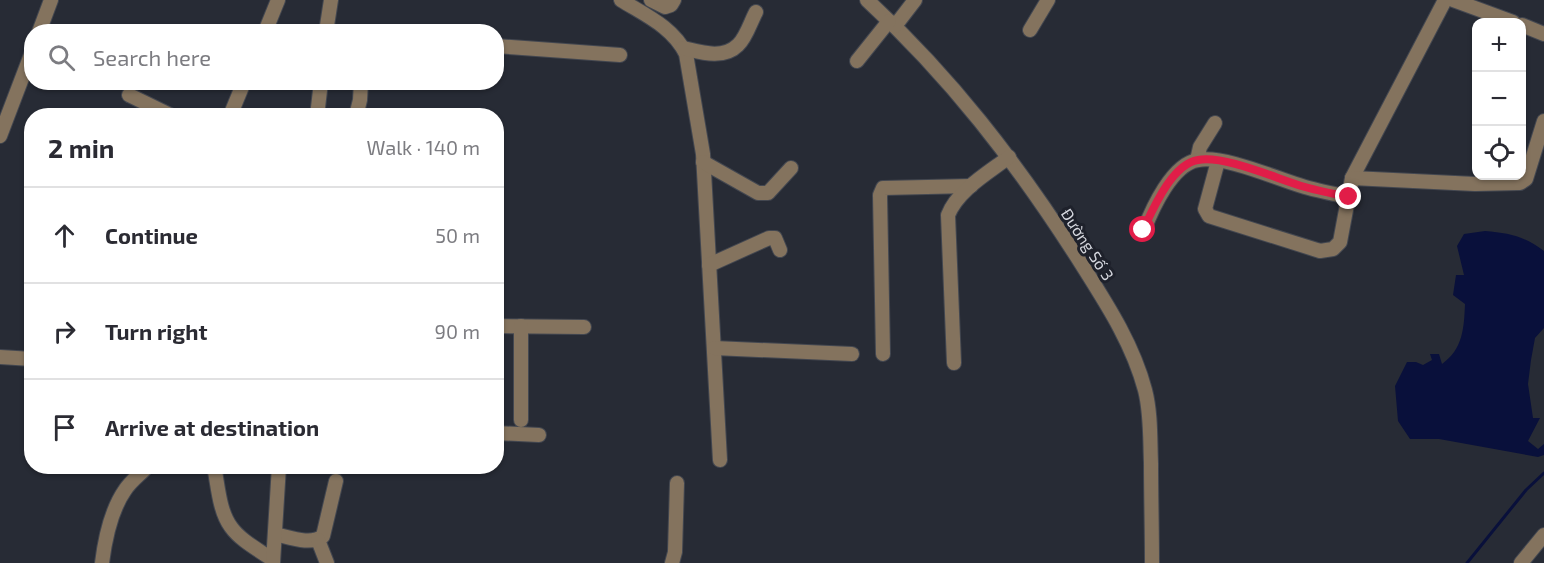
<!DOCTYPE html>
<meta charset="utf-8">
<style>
body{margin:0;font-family:"Exo 2",sans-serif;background:#f2f2f3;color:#2b2b33}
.controls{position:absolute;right:18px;top:18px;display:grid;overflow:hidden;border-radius:12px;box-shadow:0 2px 4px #0004}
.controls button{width:54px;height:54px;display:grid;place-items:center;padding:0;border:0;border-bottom:2px solid #e1e1e2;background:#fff;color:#2b2b33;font:30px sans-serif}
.stop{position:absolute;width:18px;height:18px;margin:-14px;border:4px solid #e11d48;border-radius:50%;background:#fff}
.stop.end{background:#e11d48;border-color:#fff;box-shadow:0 2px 6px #0008}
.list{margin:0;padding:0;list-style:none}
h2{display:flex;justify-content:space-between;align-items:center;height:78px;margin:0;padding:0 24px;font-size:26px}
h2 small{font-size:20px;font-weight:400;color:#7c7c81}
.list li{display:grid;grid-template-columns:39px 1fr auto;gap:18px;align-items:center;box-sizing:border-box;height:96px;padding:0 24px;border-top:2px solid #e1e1e2}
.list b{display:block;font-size:22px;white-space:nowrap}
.list em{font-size:20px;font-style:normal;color:#7c7c81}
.icon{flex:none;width:33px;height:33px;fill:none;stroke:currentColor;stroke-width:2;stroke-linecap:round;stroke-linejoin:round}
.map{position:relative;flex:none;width:1544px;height:563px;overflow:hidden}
.search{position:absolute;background:#fff;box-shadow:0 2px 4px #0004;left:24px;top:24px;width:480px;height:66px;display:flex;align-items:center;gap:15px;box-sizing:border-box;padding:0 21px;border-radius:24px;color:#7c7c81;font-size:22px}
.panel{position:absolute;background:#fff;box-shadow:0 2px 4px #0004;left:24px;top:108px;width:480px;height:366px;border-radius:24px}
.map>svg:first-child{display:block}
.water{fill:#09103b}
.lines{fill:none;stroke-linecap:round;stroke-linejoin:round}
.stream{stroke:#09103b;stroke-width:3}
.minor-casing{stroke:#434750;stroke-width:16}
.minor{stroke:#84735e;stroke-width:14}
.route{stroke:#e11d48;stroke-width:8}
.labels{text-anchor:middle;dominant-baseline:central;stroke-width:6;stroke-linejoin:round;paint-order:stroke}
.street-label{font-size:16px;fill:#d6d8df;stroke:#1e212b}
</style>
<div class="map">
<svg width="1544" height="563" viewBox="0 0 1544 563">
<rect width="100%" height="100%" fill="#272b35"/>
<path class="water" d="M 1485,231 C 1509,233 1524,236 1544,251 L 1544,328 L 1535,338 L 1531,360 L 1528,384 L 1533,418 L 1540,418 L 1528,441 L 1538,449 L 1544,444 L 1544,455 L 1538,457 L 1439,439 L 1410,439 L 1398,421 L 1395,386 L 1407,362 L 1416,362 L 1423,365 L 1432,360 L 1430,354 L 1439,354 L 1442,364 C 1463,349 1464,328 1465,304 L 1453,295 L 1456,275 L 1464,275 L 1457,246 L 1464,234 Z"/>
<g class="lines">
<path class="stream" d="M 1467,563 L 1526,490 L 1544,473"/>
<g class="minor-casing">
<g id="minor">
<path d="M 621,0 C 645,15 673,27 686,54 L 703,154 L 720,460"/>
<path d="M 651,0 L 665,7 L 671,5 L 674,0"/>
<path d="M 867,0 C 950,76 1016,162 1077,257 C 1104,300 1132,341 1145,390 C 1151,413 1150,439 1151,463 C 1151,496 1152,530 1152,563"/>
<path d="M 1453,0 L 1513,22"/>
<path d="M 1522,25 L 1544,34"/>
<path d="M 895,26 L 915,0"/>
<path d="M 1030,30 L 1048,0"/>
<path d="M 39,32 L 51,0"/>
<path d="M 265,32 L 278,0"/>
<path d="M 326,32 L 331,0"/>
<path d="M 496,46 L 620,55"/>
<path d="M 683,48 C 700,52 723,60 738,45 C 746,38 751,21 756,12"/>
<path d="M 857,61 L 889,21"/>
<path d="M 129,95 L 172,116"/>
<path d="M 230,116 L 244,82"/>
<path d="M 317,116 L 321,82"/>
<path d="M 356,116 L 360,100 L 361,82"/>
<path d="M 0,136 L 32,52"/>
<path d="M 1197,160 L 1200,147 L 1215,123"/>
<path d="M 1218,161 L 1205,209 L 1209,216 L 1320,251 L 1333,249 L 1340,242 L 1352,178 L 1445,0"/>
<path d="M 703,162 L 758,193 L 768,193 L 791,168"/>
<path d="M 1352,178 L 1475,184 L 1520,183 L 1526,179 L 1544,121"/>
<path d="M 1144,230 C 1152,209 1172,164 1198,160 C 1225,155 1277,179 1305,187 C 1319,191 1334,194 1349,197"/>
<path d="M 709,265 L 769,238 L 775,238 L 780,250"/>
<path d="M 496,326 L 584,327"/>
<path d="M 714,348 L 852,354"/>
<path d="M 883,354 L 880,195 L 883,188 L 971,186"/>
<path d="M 0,357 L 32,359"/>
<path d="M 954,363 L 948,215 C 958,190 988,173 1009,157"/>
<path d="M 521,420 L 521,326"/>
<path d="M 496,433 L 539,435"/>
<path d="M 214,466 C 218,485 219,511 231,527 C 241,541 259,550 273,560"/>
<path d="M 275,534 C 289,537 311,546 323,536 L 336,481"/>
<path d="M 318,540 L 327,563"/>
<path d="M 102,563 C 105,539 111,510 125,490 C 130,482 138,476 145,469"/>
<path d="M 273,563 L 279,466"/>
<path d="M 672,563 L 675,552 L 677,483"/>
<path d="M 1521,563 L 1544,535"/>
</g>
</g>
<use href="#minor" class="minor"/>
</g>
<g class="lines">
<path class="route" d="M 1143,230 C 1153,209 1172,164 1198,160 C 1225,155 1277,179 1305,187 C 1319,191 1334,194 1349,197"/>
</g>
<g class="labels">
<g class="street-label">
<text transform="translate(1088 244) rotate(57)">Đường Số 3</text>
</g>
</g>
</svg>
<div class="controls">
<button>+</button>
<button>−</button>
<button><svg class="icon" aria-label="locate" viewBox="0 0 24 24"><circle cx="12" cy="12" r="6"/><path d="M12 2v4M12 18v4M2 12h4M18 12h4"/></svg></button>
</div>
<div class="stop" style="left:1143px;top:230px"></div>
<div class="stop end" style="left:1349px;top:197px"></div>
<div class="search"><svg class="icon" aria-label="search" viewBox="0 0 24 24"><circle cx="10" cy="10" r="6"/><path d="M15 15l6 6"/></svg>Search here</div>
<section class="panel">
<h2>2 min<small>Walk · 140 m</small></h2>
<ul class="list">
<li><svg class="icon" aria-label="ahead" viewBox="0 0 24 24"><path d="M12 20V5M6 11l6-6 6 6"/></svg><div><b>Continue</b></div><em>50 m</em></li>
<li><svg class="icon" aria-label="right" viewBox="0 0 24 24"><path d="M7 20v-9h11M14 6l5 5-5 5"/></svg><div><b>Turn right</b></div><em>90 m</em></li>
<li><svg class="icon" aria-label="arrive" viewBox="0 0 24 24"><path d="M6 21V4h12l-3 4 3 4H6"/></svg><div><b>Arrive at destination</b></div></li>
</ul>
</section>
</div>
